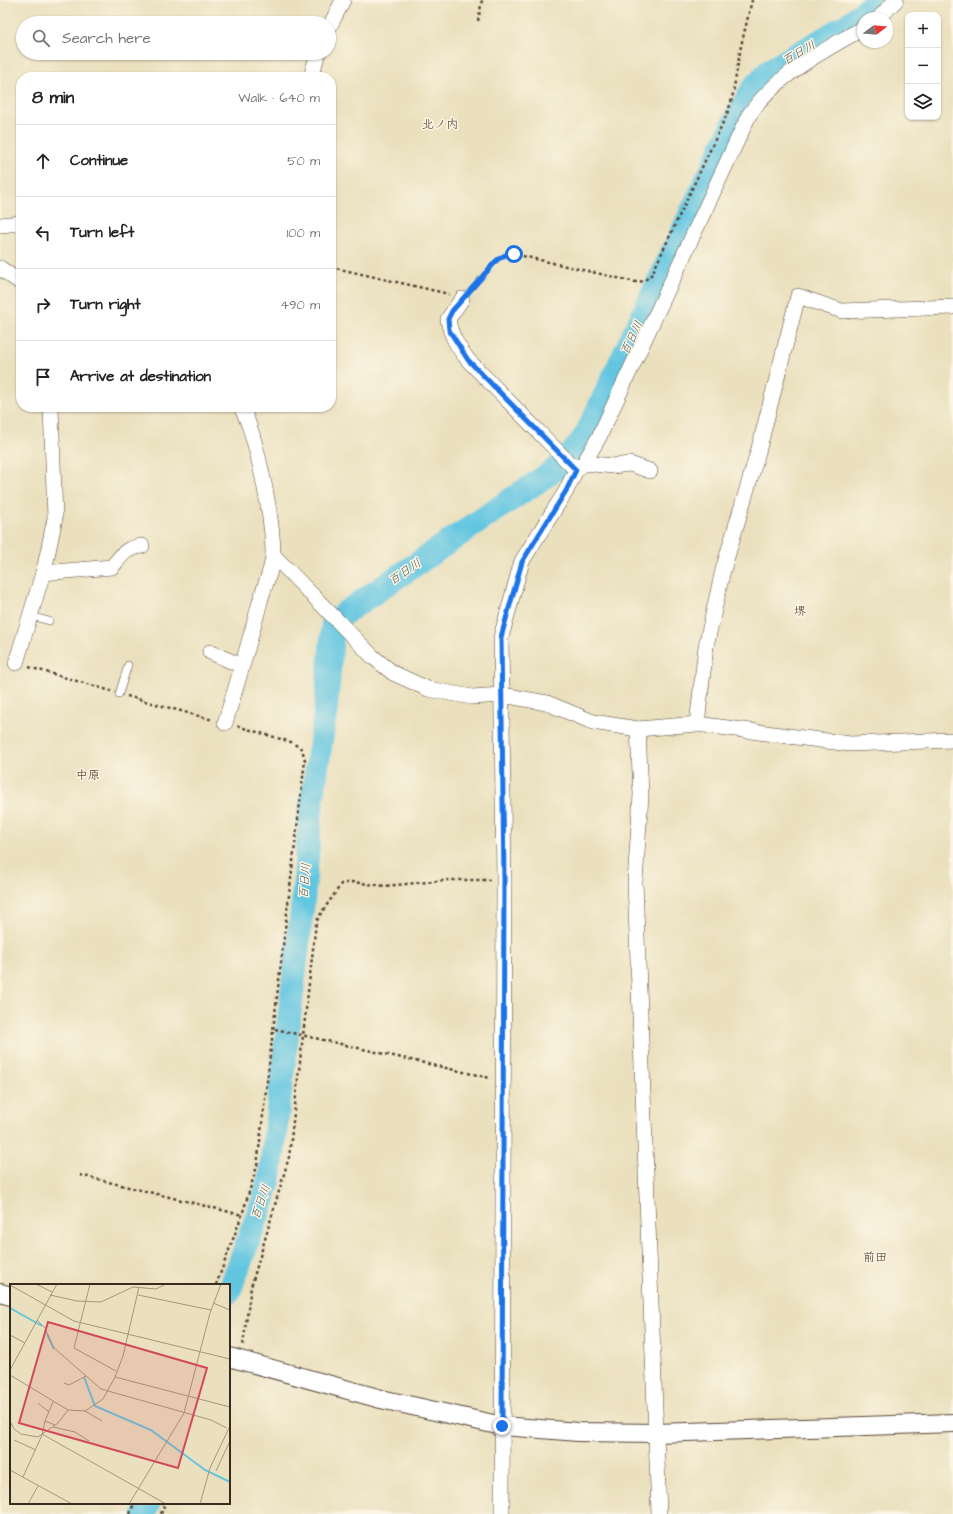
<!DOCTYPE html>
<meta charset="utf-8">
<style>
body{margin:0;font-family:"Architects Daughter","Klee One",sans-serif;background:#f6f6f6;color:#222}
.controls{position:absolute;right:12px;top:12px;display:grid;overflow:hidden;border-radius:8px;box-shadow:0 1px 3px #0004}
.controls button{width:36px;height:36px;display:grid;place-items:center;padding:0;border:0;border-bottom:1px solid #e0e0e0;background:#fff;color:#222;font:20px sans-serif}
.compass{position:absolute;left:857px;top:12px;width:36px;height:36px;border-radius:50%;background:#fff;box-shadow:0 1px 3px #0004;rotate:74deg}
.stop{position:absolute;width:12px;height:12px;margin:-9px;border:3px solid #1a73e8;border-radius:50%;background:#fff}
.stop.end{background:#1a73e8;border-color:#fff;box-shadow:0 1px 4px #0008}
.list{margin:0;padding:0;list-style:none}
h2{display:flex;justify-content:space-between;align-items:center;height:52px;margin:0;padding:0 16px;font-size:17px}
h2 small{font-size:13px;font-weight:400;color:#767676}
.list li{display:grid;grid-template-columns:26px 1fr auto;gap:12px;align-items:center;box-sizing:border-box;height:72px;padding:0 16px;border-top:1px solid #e0e0e0}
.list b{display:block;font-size:15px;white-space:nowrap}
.list em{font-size:13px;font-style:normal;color:#767676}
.icon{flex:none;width:22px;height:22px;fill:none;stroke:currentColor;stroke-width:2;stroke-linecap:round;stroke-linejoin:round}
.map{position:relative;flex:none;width:953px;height:1514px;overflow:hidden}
.search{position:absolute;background:#fff;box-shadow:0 1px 3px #0004;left:16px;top:16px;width:320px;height:44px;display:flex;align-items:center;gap:10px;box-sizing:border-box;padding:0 14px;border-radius:22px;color:#767676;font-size:15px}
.panel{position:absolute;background:#fff;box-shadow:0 1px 3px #0004;left:16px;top:72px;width:320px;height:340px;border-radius:16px}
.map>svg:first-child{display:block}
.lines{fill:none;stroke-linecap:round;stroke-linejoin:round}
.river{stroke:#63c6e1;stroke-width:24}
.service-casing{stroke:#554536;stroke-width:8}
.minor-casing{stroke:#554536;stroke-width:16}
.tertiary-casing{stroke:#554536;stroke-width:20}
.path{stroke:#554536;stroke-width:2.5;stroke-dasharray:3 3;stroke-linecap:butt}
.service{stroke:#fff;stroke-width:7}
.minor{stroke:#fff;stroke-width:15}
.tertiary{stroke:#fff;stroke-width:18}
.route{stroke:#1a73e8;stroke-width:5}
.labels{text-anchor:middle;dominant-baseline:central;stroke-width:3;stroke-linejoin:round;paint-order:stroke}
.water-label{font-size:12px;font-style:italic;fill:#475958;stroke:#fcf5e5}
.neighbourhood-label{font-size:12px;font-weight:bold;fill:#6e5444;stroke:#fcf5e5}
.inset-river{fill:none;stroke:#63c6e1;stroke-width:2}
.inset-road{fill:none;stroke:#a4977d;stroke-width:1}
.view{fill:#d1495b;fill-opacity:0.15;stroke:#d1495b;stroke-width:2}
.inset-edge{fill:none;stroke:#3b2a1e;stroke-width:2}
</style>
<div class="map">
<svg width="953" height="1514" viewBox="0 0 953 1514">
<rect width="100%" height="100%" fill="#fcf5e5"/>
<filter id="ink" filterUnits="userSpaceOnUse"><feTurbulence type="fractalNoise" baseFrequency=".025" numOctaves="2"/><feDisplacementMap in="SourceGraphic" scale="8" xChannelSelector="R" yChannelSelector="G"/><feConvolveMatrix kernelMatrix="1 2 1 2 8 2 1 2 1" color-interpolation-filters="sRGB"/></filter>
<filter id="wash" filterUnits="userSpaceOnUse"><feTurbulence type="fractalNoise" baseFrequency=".012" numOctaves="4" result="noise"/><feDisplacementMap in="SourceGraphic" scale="16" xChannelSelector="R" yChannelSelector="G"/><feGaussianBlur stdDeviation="0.9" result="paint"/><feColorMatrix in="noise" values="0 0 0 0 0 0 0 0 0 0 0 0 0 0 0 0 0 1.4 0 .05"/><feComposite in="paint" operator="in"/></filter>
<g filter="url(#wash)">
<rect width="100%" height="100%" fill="#eae0bd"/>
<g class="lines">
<g class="river">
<path d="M 229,1292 L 263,1201 L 270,1176 L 303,902 L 311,807 L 326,708 L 333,624 L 346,612 L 556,469 L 572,453 L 586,435 L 739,112 L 754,87 L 770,70 L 847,25 L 878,0"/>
<path d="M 144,1514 L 149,1503"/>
</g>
</g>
</g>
<g filter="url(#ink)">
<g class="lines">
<g class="service-casing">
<g id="service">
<path d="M 31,616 L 49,621"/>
<path d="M 119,694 L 128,665"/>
</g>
</g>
<g class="minor-casing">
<g id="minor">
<path d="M 879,18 L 896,0"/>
<path d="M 329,28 L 343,0"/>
<path d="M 311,77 L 318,53"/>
<path d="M 0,225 L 21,223"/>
<path d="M 0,268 L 21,283"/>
<path d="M 462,299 L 448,319 C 450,335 458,347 468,360 L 576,470"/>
<path d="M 584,463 L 613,466 L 630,464 L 650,471"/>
<path d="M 273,555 L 373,657 L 393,673 L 428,689 L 472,697 L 502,695 L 547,703 L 593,722 L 638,729 L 697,724 L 850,744 L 953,740"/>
<path d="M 43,573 L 112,567 C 122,555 125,548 142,546"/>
<path d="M 210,652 L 242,666"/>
<path d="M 16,663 L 45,566 L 55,518 L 51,407"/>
<path d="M 225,723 C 238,681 250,640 261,598 C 265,584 273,568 273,554 C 273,521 257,435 241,407"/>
<path d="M 697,724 L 706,646 L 723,570 L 758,452 L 798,296 L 842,311 L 953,307"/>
<path d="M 638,729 L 641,795 L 635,882 L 659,1514"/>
<path d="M 502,1514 L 504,880 L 501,637 L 522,561 L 566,491 L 576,470 L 584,463 L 599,437 L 749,115 C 780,72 819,54 863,28"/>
</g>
</g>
<g class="tertiary-casing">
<g id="tertiary">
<path d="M 0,1293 L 11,1296"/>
<path d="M 229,1357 L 381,1399 L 502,1426 L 578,1432 L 657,1433 L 953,1423"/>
</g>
</g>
<g class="path">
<path d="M 478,21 L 482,0"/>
<path d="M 331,267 L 449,294"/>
<path d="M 471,289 C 484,275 494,256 514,254 L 635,282 L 644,281 L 652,274 L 727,114 L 732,99 L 741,46 L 752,0"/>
<path d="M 29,667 L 111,691"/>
<path d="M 127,696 L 213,720"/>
<path d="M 275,1029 L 490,1078"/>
<path d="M 80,1175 L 242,1215"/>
<path d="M 216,1285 L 242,1215 L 257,1166 L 305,760 L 302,749 L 291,742 L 237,726"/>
<path d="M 243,1345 L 251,1287 L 289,1157 L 316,923 C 322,909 333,898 341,884 L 352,882 L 385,886 L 448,880 L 490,880"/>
<path d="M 130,1514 L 134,1503"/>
<path d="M 161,1514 L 165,1503"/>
</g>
<use href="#service" class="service"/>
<use href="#minor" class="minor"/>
<use href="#tertiary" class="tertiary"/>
</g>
</g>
<g class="lines" filter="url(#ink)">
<path class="route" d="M 502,1426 L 504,880 L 501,637 L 522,562 L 566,491 L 576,470 L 468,360 L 449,330 L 448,319 L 452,311 L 497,260 L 505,255 L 514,254"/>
</g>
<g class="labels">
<g class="water-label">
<text transform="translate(799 53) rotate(-30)">百日川</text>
<text transform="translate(632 338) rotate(-65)">百日川</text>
<text transform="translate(405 572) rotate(-34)">百日川</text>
<text transform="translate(305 881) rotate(-85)">百日川</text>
<text transform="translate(261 1202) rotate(-71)">百日川</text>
</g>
<g class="neighbourhood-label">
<text x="440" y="124">北ノ内</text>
<text x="800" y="611">堺</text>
<text x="88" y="775">中原</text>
<text x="875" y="1257">前田</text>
</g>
</g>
<g transform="translate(10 1284)">
<rect width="220" height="220" fill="#eae0bd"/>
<path class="inset-river" d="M 0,24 L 32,42M 37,50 L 44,65M 74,93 L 85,122 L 141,146 L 195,186 L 220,198"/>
<path class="inset-road" d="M 26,0 L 42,8M 80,0 L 64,64 L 106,87M 0,1 L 64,37 L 220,75M 40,11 L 67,17 L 91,18 L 123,3 L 146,5 L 156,0M 128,11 L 201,26M 203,19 L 220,26M 27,36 L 35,44 L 43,63 L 91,105 L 201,136 L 217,144M 0,51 L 15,59M 0,86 L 47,0M 0,91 L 58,126 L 75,127 L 92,137M 105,93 L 220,123M 54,99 L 59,101 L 76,92M 28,119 L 39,128M 75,127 L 93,115 L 105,93 L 113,72 L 129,3M 0,137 L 4,145 L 11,150 L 28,153 L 48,139 L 58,126M 35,137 L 43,118M 43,143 L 65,148 L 79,157M 32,150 L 156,220M 32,151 L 35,137 L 45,141M 4,156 L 26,166M 0,186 L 62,220M 206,187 L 220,157M 13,193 L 32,151M 18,220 L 28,202M 119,220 L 174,129 L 200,29 L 211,0M 190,220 L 200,184 L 220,142"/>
<path class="view" d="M 38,38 L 197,84 L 168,184 L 9,139 Z"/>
<rect width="220" height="220" class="inset-edge"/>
</g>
</svg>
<div class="controls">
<button>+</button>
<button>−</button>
<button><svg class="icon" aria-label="layers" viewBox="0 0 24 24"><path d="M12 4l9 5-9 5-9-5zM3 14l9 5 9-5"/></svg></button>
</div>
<svg class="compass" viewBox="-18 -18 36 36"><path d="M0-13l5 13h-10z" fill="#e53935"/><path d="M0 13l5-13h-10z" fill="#767676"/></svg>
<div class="stop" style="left:514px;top:254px"></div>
<div class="stop end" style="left:502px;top:1426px"></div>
<div class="search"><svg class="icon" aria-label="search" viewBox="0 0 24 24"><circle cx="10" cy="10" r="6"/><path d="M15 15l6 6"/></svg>Search here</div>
<section class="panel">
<h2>8 min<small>Walk · 640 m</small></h2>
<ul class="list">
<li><svg class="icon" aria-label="ahead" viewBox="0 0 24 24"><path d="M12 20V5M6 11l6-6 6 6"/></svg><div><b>Continue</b></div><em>50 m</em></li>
<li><svg class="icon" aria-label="left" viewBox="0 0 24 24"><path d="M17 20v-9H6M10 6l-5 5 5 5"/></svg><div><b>Turn left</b></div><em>100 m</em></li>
<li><svg class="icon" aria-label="right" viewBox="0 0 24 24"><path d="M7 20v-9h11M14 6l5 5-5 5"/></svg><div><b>Turn right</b></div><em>490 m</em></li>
<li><svg class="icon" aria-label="arrive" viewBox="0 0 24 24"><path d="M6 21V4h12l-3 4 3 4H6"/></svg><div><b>Arrive at destination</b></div></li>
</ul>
</section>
</div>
